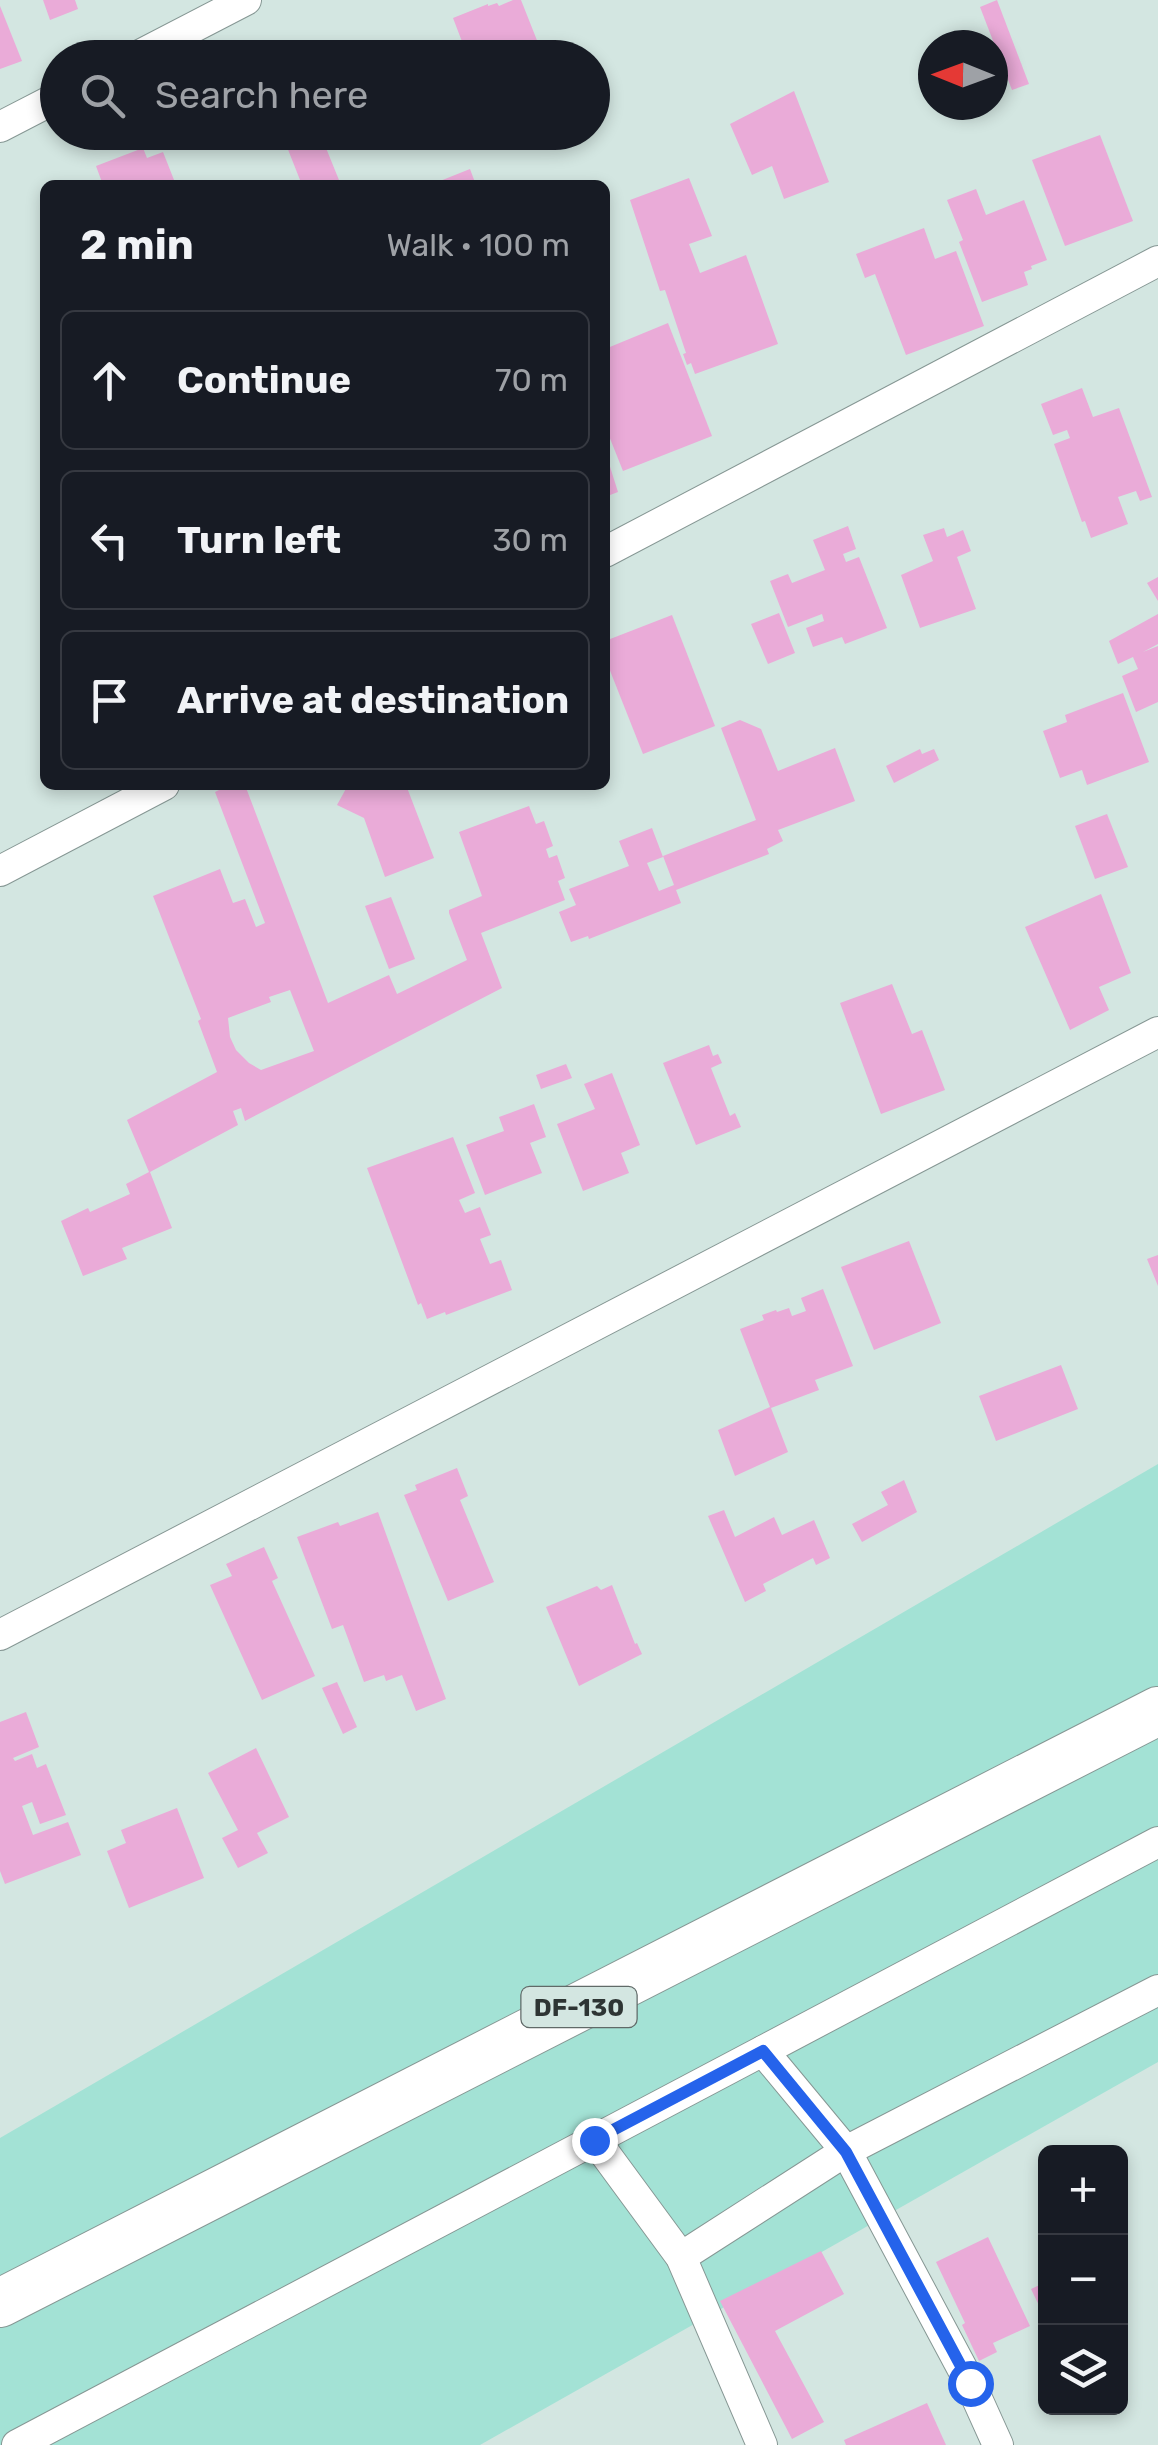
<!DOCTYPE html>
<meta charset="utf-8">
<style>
body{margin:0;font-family:Rubik,sans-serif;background:#20242c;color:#f1f3f6}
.controls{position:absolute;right:30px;bottom:30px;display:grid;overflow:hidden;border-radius:15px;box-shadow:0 5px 15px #0003}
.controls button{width:90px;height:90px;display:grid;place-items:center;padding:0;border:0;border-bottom:2px solid #363941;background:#171b24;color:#f1f3f6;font:50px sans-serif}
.compass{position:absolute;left:918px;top:30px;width:90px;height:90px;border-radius:50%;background:#171b24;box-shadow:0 5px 15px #0003;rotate:271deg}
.stop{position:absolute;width:30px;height:30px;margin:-22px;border:8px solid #2563eb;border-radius:50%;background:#fff}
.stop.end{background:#2563eb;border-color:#fff;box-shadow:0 2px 10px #0008}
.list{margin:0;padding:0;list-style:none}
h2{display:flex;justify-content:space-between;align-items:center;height:130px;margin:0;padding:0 40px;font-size:42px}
h2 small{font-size:32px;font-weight:400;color:#9ea1a6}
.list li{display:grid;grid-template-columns:65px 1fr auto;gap:30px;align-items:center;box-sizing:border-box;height:140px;margin:0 20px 20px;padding:0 20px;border:2px solid #363941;border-radius:15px}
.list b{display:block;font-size:38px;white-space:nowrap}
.list em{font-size:32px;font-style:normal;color:#9ea1a6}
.icon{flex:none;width:55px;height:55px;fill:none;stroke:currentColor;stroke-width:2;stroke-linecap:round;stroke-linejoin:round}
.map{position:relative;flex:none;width:1158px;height:2445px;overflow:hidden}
.search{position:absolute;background:#171b24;box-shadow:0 5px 15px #0003;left:40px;top:40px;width:570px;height:110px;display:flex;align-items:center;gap:25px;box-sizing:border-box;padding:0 35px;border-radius:55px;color:#9ea1a6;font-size:38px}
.panel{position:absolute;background:#171b24;box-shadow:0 5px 15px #0003;left:40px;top:180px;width:570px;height:610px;border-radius:15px}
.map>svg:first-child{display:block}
.green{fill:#a3e2d5}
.building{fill:#eaabd8;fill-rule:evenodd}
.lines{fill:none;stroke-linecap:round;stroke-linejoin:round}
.minor-casing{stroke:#869794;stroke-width:32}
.primary-casing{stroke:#869794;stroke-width:50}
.minor{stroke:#fff;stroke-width:30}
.primary{stroke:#fff;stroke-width:48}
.route{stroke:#2563eb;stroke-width:12}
.labels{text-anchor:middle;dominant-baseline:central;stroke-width:8;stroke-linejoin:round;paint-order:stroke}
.shield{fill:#d3e6e1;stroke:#606a68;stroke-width:2.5}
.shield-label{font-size:25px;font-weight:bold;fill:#2e3534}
</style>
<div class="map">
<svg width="1158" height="2445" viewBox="0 0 1158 2445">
<rect width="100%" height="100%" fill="#d3e6e1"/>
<path class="green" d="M 1158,1464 L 1158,2062 L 480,2445 L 0,2445 L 0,2138 Z"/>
<g class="building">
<path d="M 43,0 L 75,0 L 78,9 L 50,20 Z"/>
<path d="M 513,0 L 521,0 L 544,58 L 476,58 L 473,50 L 466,52 L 453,18 L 488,4 L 488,6 L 497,3 L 499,6 Z"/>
<path d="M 997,0 L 1029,84 L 1012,90 L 980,7 Z"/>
<path d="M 0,6 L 22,61 L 0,69 Z"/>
<path d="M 794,91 L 829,182 L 784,199 L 772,166 L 752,175 L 730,124 Z"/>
<path d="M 291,132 L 363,132 L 326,148 L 341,185 L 302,185 L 287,147 L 295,143 Z"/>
<path d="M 1100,135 L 1133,221 L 1065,246 L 1032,160 Z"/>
<path d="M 143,148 L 147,158 L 163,152 L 176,185 L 103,185 L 96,166 Z"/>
<path d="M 470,169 L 476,185 L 430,185 Z"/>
<path d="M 689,178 L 712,236 L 689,244 L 700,273 L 746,255 L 778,344 L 695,374 L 691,363 L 687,365 L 683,354 L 686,353 L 665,290 L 660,291 L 630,200 Z"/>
<path d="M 976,189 L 986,215 L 1024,200 L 1047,260 L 1031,266 L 1032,269 L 1024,272 L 1028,285 L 982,302 L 959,242 L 963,240 L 947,200 Z"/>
<path d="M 924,228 L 935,259 L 956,251 L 984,326 L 906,355 L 875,274 L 865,278 L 856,254 Z"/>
<path d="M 668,323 L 712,436 L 623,471 L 605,426 L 605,349 Z"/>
<path d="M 1082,388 L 1093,417 L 1119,408 L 1152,497 L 1140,501 L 1136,491 L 1118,497 L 1128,524 L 1091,538 L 1085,521 L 1082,522 L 1054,444 L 1070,438 L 1067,430 L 1053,435 L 1041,404 Z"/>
<path d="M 606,454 L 618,492 L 605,497 L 605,455 Z"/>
<path d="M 848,526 L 856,549 L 843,554 L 846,562 L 859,557 L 887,628 L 845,644 L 842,637 L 813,647 L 806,628 L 824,621 L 822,614 L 788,627 L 770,581 L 788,574 L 792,583 L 825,570 L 813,540 Z"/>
<path d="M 944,528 L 947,537 L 963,530 L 971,551 L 957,557 L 976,609 L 920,628 L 901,575 L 933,561 L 923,535 Z"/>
<path d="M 1158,577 L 1158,601 L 1147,583 Z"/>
<path d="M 779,613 L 795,653 L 768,664 L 751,624 Z"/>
<path d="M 1158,614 L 1158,644 L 1143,652 L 1158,646 L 1158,702 L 1136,712 L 1122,676 L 1138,669 L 1133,657 L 1118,664 L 1109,641 Z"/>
<path d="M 672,615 L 715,726 L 643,754 L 605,658 L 605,641 Z"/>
<path d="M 1123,693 L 1149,762 L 1087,785 L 1082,770 L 1060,778 L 1043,731 L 1067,722 L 1065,715 Z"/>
<path d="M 740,720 L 761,729 L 778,771 L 835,748 L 855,801 L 778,830 L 783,841 L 767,849 L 769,854 L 676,890 L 681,903 L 589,939 L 588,936 L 571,942 L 559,912 L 576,905 L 569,889 L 629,866 L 619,841 L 652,828 L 663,857 L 647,863 L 659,891 L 674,885 L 663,856 L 756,820 L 721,728 Z"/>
<path d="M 920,749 L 922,754 L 934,749 L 939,760 L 894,783 L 886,766 Z"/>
<path d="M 229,785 L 245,785 L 328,1003 L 389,975 L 397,994 L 467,960 L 449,913 L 449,910 L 482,896 L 459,832 L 529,806 L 536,824 L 544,821 L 553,846 L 546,849 L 549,858 L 557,855 L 565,878 L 558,881 L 565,900 L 481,933 L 502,988 L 245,1121 L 241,1108 L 233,1111 L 238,1125 L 150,1172 L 172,1228 L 122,1248 L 127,1259 L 83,1276 L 61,1221 L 88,1208 L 90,1212 L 130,1194 L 126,1184 L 149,1172 L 127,1120 L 217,1072 L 198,1021 L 201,1019 L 153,896 L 220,869 L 233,903 L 245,899 L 256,927 L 265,923 L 215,792 ZM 290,990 L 314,1051 L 261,1070 L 249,1063 L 236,1050 L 230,1037 L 228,1018 L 271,1002 L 269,997 Z"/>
<path d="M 348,785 L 358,785 L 369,790 L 383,785 L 406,785 L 434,858 L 385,877 L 364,818 L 337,805 Z"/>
<path d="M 1107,814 L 1128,867 L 1095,879 L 1075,826 Z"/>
<path d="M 1101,894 L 1131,973 L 1099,987 L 1109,1010 L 1070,1030 L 1025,927 Z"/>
<path d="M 391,897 L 415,959 L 389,969 L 365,906 Z"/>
<path d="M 892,984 L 912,1034 L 922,1030 L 945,1090 L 881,1114 L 840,1003 Z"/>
<path d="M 709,1045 L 713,1056 L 718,1054 L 722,1063 L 711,1068 L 730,1116 L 735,1113 L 741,1127 L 696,1145 L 663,1063 Z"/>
<path d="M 566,1064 L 572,1078 L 541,1089 L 536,1075 Z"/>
<path d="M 612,1073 L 640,1145 L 621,1153 L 629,1173 L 583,1191 L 557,1124 L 595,1109 L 584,1084 Z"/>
<path d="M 534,1104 L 546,1137 L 530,1143 L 542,1173 L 485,1195 L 466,1145 L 504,1131 L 499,1117 Z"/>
<path d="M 453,1137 L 475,1193 L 459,1200 L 465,1213 L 480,1207 L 491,1235 L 480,1239 L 490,1264 L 501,1260 L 512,1290 L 446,1315 L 445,1312 L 427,1319 L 421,1303 L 418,1305 L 367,1168 Z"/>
<path d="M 909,1241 L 941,1323 L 874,1350 L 841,1267 Z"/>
<path d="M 1158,1255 L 1158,1286 L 1147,1259 Z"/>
<path d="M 823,1289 L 853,1366 L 815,1380 L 819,1390 L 771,1408 L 788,1452 L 735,1476 L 718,1430 L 770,1407 L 740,1329 L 764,1320 L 762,1315 L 776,1310 L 777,1312 L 789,1308 L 792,1316 L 806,1311 L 801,1298 Z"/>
<path d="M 1061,1365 L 1078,1409 L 996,1441 L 979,1396 Z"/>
<path d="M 457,1468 L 468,1496 L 460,1500 L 494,1582 L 448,1601 L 404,1495 L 417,1490 L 415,1485 Z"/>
<path d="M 904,1480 L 917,1512 L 862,1542 L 852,1524 L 888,1505 L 881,1492 Z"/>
<path d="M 724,1510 L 735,1537 L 774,1517 L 782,1535 L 814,1520 L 830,1558 L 816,1565 L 813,1558 L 763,1584 L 766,1591 L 745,1602 L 708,1516 Z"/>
<path d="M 378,1512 L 446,1699 L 416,1711 L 402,1675 L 386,1681 L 384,1675 L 364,1682 L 343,1625 L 332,1629 L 297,1537 L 338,1522 L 340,1526 Z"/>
<path d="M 264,1547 L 278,1578 L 272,1581 L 315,1676 L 262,1700 L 210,1585 L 232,1576 L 226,1564 Z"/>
<path d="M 612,1585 L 635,1644 L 637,1643 L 642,1654 L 579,1686 L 546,1607 L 597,1586 L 601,1590 Z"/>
<path d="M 337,1682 L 357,1727 L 343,1734 L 322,1688 Z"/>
<path d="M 26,1712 L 39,1747 L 13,1758 L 15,1761 L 32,1754 L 37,1768 L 46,1764 L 66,1815 L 40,1824 L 32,1802 L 22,1806 L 33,1835 L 68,1822 L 81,1855 L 5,1884 L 0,1871 L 0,1722 Z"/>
<path d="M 256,1748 L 289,1817 L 257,1833 L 268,1853 L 238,1868 L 222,1838 L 238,1830 L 208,1773 Z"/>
<path d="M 177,1808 L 204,1878 L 129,1908 L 107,1851 L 126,1843 L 121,1830 Z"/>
<path d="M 988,2237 L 1030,2326 L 993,2343 L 997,2352 L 979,2361 L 962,2325 L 965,2323 L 936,2262 Z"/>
<path d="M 821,2251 L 844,2294 L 775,2331 L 824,2422 L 792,2439 L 720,2301 Z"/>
<path d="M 1046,2282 L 1046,2320 L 1031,2289 Z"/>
<path d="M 927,2403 L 946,2445 L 846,2445 L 844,2440 Z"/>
</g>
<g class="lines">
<g class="minor-casing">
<g id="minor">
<path d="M 134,58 L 246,0"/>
<path d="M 0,127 L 58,97"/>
<path d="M 605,552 L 1158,261"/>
<path d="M 0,871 L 164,785"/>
<path d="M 0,1635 L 1158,1032"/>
<path d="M 763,2051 L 846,2151 L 970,2383 L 998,2445"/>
<path d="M 595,2140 L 681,2257 L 762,2445"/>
<path d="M 681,2257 L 846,2151 L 1158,1990"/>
<path d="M 17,2445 L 1158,1842"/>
</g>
</g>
<g class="primary-casing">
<path id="primary" d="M 0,2303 L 1158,1711"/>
</g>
<use href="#minor" class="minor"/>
<use href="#primary" class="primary"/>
</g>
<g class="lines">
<path class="route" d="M 594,2140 L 763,2051 L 846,2152 L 970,2383"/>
</g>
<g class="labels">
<rect class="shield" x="521.5" y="1987" width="115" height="40" rx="8"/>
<g class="shield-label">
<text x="579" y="2007">DF-130</text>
</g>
</g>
</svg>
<div class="controls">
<button>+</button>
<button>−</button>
<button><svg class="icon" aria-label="layers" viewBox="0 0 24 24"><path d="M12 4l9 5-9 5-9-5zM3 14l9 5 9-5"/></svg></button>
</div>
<svg class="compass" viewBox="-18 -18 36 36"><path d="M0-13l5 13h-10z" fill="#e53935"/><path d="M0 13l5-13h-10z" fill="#9ea1a6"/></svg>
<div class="stop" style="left:970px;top:2383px"></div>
<div class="stop end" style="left:594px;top:2140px"></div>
<div class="search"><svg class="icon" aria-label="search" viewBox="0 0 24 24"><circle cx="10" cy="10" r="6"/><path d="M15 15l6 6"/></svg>Search here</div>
<section class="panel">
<h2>2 min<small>Walk · 100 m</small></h2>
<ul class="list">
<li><svg class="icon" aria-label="ahead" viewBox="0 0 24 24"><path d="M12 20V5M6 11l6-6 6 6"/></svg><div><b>Continue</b></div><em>70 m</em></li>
<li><svg class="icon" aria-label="left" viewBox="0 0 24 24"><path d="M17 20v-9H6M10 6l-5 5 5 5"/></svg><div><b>Turn left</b></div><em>30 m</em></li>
<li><svg class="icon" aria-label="arrive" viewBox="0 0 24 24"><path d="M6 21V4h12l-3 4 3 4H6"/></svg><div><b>Arrive at destination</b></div></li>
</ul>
</section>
</div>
